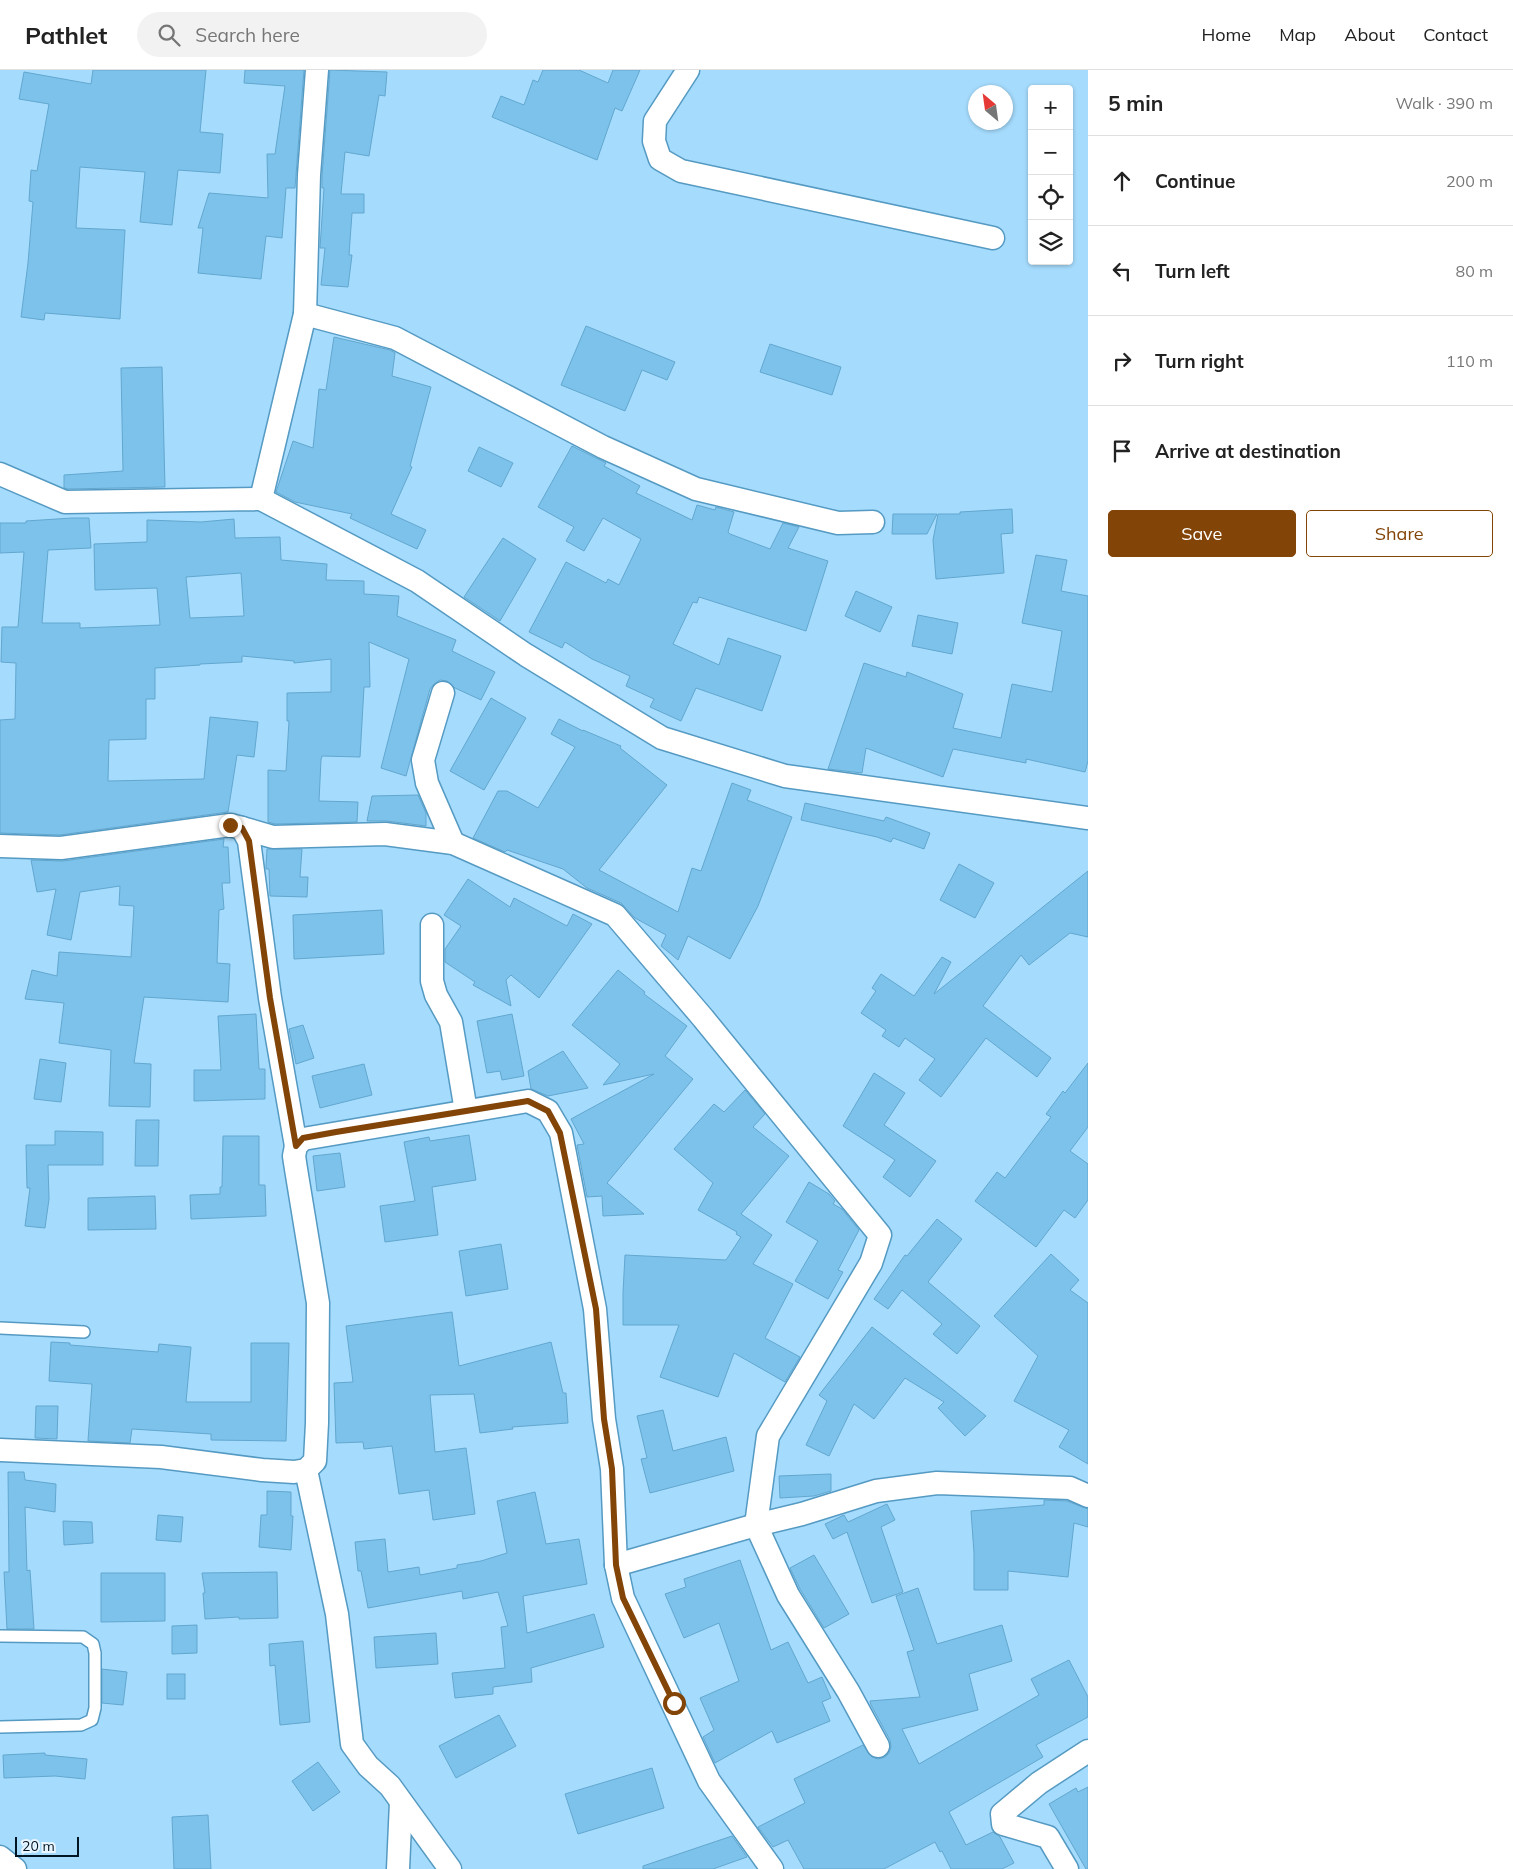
<!DOCTYPE html>
<meta charset="utf-8">
<style>
body{margin:0;font-family:Mulish,sans-serif;background:#f2f2f2;color:#222}
.controls{position:absolute;right:15px;top:15px;display:grid;overflow:hidden;border-radius:5px;box-shadow:0 1px 4px #0004}
.controls button{width:45px;height:45px;display:grid;place-items:center;padding:0;border:0;border-bottom:1px solid #e0e0e0;background:#fff;color:#222;font:25px sans-serif}
.compass{position:absolute;left:968px;top:15px;width:45px;height:45px;border-radius:50%;background:#fff;box-shadow:0 1px 4px #0004;rotate:331deg}
.scale{position:absolute;left:15px;bottom:12px;width:64px;box-sizing:border-box;padding-left:5px;border:2px solid #001625;border-top:0;font-size:14px;line-height:18px;white-space:nowrap;color:#001625;-webkit-text-stroke:4px #e9f6ff;paint-order:stroke}
.stop{position:absolute;width:15px;height:15px;margin:-11px;border:4px solid #834407;border-radius:50%;background:#fff}
.stop.end{background:#834407;border-color:#fff;box-shadow:0 1px 5px #0008}
.list{margin:0;padding:0;list-style:none}
h2{display:flex;justify-content:space-between;align-items:center;height:65px;margin:0;padding:0 20px;font-size:21px}
h2 small{font-size:16px;font-weight:400;color:#767676}
.list li{display:grid;grid-template-columns:32px 1fr auto;gap:15px;align-items:center;box-sizing:border-box;height:90px;padding:0 20px;border-top:1px solid #e0e0e0}
.list b{display:block;font-size:19px;white-space:nowrap}
.list em{font-size:16px;font-style:normal;color:#767676}
.actions{display:flex;gap:10px;padding:15px 20px}
.actions a{flex:1;padding:11px 0;border:1px solid #834407;border-radius:5px;text-align:center;font-size:18px;color:#834407}
.actions .main{background:#834407;color:#fff}
.icon{flex:none;width:28px;height:28px;fill:none;stroke:currentColor;stroke-width:2;stroke-linecap:round;stroke-linejoin:round}
.map{position:relative;flex:none;width:1088px;height:1799px;overflow:hidden}
header{display:flex;align-items:center;gap:30px;box-sizing:border-box;height:70px;padding:0 25px;background:#fff;border-bottom:1px solid #e0e0e0}
header strong{font-size:24px}
nav{display:flex;gap:28px;margin-inline-start:auto;font-size:18px}
.search{width:350px;height:45px;background:#f2f2f2;display:flex;align-items:center;gap:12px;box-sizing:border-box;padding:0 18px;border-radius:28px;color:#767676;font-size:19px}
main{display:flex}
aside{flex:1;background:#fff}
.map>svg:first-child{display:block}
.building{fill:#7dc2eb;stroke:#62a7cf;fill-rule:evenodd}
.lines{fill:none;stroke-linecap:round;stroke-linejoin:round}
.service-casing{stroke:#559ac2;stroke-width:14}
.minor-casing{stroke:#559ac2;stroke-width:25}
.service{stroke:#fff;stroke-width:11}
.minor{stroke:#fff;stroke-width:22}
.route{stroke:#834407;stroke-width:6}
</style>
<header>
<strong>Pathlet</strong>
<div class="search"><svg class="icon" aria-label="search" viewBox="0 0 24 24"><circle cx="10" cy="10" r="6"/><path d="M15 15l6 6"/></svg>Search here</div>
<nav><a>Home</a><a>Map</a><a>About</a><a>Contact</a></nav>
</header>
<main>
<div class="map">
<svg width="1088" height="1799" viewBox="0 0 1088 1799">
<rect width="100%" height="100%" fill="#a5dbfd"/>
<g class="building">
<path d="M 93,0 L 206,0 L 200,62 L 223,64 L 220,103 L 178,100 L 172,155 L 140,152 L 145,102 L 80,97 L 76,158 L 125,160 L 120,249 L 45,243 L 44,250 L 21,247 L 28,193 L 33,132 L 29,131 L 31,100 L 37,101 L 49,34 L 19,29 L 24,2 L 91,14 Z"/>
<path d="M 245,0 L 304,0 L 295,118 L 286,118 L 282,168 L 266,166 L 261,209 L 198,203 L 203,158 L 198,158 L 209,123 L 268,128 L 267,84 L 275,84 L 285,16 L 244,13 Z"/>
<path d="M 330,0 L 387,2 L 385,26 L 379,25 L 369,86 L 345,82 L 341,124 L 364,124 L 364,143 L 352,143 L 349,185 L 352,185 L 348,217 L 321,215 L 325,178 L 320,178 L 324,118 L 322,118 L 322,106 Z"/>
<path d="M 543,0 L 579,0 L 608,13 L 613,0 L 640,0 L 622,41 L 615,38 L 597,90 L 492,47 L 501,26 L 524,35 L 533,10 L 538,12 Z"/>
<path d="M 586,256 L 675,292 L 667,310 L 642,300 L 625,341 L 561,315 Z"/>
<path d="M 334,267 L 390,280 L 395,283 L 392,306 L 431,317 L 410,396 L 412,397 L 391,444 L 426,460 L 417,479 L 350,448 L 352,444 L 295,432 L 276,422 L 293,371 L 313,378 L 319,319 L 326,320 Z"/>
<path d="M 770,274 L 841,297 L 832,325 L 760,302 Z"/>
<path d="M 162,297 L 165,417 L 68,419 L 64,418 L 64,405 L 123,401 L 121,298 Z"/>
<path d="M 572,376 L 606,393 L 604,396 L 640,416 L 636,423 L 692,450 L 697,435 L 715,440 L 716,437 L 734,442 L 728,462 L 730,464 L 770,479 L 783,453 L 799,457 L 788,478 L 828,491 L 806,561 L 699,527 L 697,533 L 693,532 L 673,574 L 719,595 L 728,568 L 781,586 L 762,641 L 696,618 L 681,651 L 650,637 L 654,629 L 626,616 L 630,606 L 592,589 L 565,572 L 562,578 L 529,562 L 566,492 L 606,513 L 608,509 L 619,515 L 641,469 L 603,448 L 584,481 L 566,471 L 574,457 L 538,437 Z"/>
<path d="M 479,377 L 513,393 L 501,417 L 468,401 Z"/>
<path d="M 1012,439 L 1013,463 L 1001,464 L 1004,503 L 936,509 L 933,470 L 938,444 L 960,444 L 960,442 Z"/>
<path d="M 893,444 L 937,444 L 927,464 L 892,464 Z"/>
<path d="M 72,448 L 89,448 L 91,478 L 48,480 L 42,553 L 80,553 L 80,558 L 160,555 L 157,518 L 95,520 L 94,474 L 147,472 L 147,450 L 201,452 L 234,449 L 235,468 L 280,467 L 281,490 L 327,494 L 326,510 L 364,511 L 364,524 L 399,526 L 397,546 L 456,570 L 452,581 L 495,602 L 481,630 L 455,618 L 447,611 L 440,610 L 434,614 L 430,619 L 406,706 L 381,698 L 409,589 L 369,572 L 370,617 L 364,617 L 360,687 L 322,686 L 321,690 L 319,731 L 358,732 L 357,752 L 275,754 L 268,752 L 268,700 L 286,701 L 289,651 L 287,651 L 287,623 L 331,622 L 331,589 L 294,593 L 294,591 L 242,586 L 242,592 L 200,594 L 200,595 L 155,598 L 155,629 L 146,629 L 146,669 L 109,670 L 108,711 L 204,709 L 210,647 L 258,652 L 254,687 L 237,685 L 228,742 L 60,765 L 0,763 L 0,650 L 15,649 L 16,593 L 1,592 L 2,557 L 18,557 L 24,482 L 0,483 L 0,453 L 26,453 L 26,451 ZM 241,503 L 244,546 L 190,548 L 186,507 Z"/>
<path d="M 503,468 L 536,489 L 500,551 L 464,527 Z"/>
<path d="M 1036,485 L 1067,490 L 1061,521 L 1088,526 L 1088,691 L 1085,702 L 1026,689 L 1026,693 L 953,679 L 943,707 L 866,678 L 862,703 L 828,699 L 864,593 L 906,607 L 907,602 L 963,624 L 953,658 L 1001,668 L 1012,614 L 1052,622 L 1062,561 L 1022,553 Z"/>
<path d="M 856,521 L 892,537 L 880,562 L 845,546 Z"/>
<path d="M 918,545 L 958,553 L 952,584 L 912,576 Z"/>
<path d="M 491,628 L 526,648 L 484,720 L 450,701 Z"/>
<path d="M 559,649 L 583,661 L 583,660 L 621,676 L 620,678 L 667,715 L 599,800 L 678,842 L 692,798 L 701,801 L 732,713 L 751,720 L 747,730 L 792,747 L 758,836 L 730,889 L 688,866 L 678,890 L 661,876 L 666,865 L 635,848 L 621,833 L 587,818 L 563,799 L 507,780 L 505,782 L 473,768 L 498,721 L 507,721 L 538,738 L 575,677 L 551,664 Z"/>
<path d="M 418,725 L 426,743 L 426,756 L 387,751 L 367,751 L 372,726 Z"/>
<path d="M 805,733 L 884,751 L 886,747 L 930,763 L 924,779 L 893,768 L 891,772 L 877,767 L 801,750 Z"/>
<path d="M 224,769 L 223,777 L 228,777 L 230,813 L 222,813 L 224,839 L 219,840 L 217,893 L 230,894 L 228,932 L 144,927 L 134,993 L 151,994 L 150,1037 L 109,1036 L 111,980 L 59,973 L 64,933 L 25,929 L 32,900 L 57,906 L 59,882 L 131,887 L 134,836 L 119,835 L 120,816 L 80,822 L 71,870 L 47,865 L 56,819 L 37,822 L 31,790 L 63,791 Z"/>
<path d="M 267,779 L 302,779 L 300,807 L 308,807 L 307,827 L 270,826 L 269,799 L 266,799 L 266,797 Z"/>
<path d="M 959,794 L 994,813 L 975,848 L 940,830 Z"/>
<path d="M 1088,801 L 1088,867 L 1070,863 L 1029,895 L 1021,885 L 983,936 L 1051,988 L 1037,1007 L 986,968 L 941,1027 L 919,1010 L 935,989 L 905,968 L 899,977 L 882,966 L 886,960 L 861,943 L 876,921 L 872,918 L 881,904 L 914,926 L 942,887 L 951,892 L 934,924 Z"/>
<path d="M 468,809 L 510,837 L 514,828 L 567,856 L 573,844 L 592,854 L 539,928 L 511,905 L 506,910 L 511,936 L 473,915 L 475,912 L 445,892 L 445,879 L 461,856 L 444,845 Z"/>
<path d="M 382,840 L 384,884 L 294,889 L 293,845 Z"/>
<path d="M 618,900 L 645,922 L 644,924 L 687,956 L 665,986 L 693,1009 L 607,1113 L 644,1144 L 603,1146 L 602,1126 L 587,1127 L 577,1075 L 584,1074 L 571,1049 L 654,1004 L 603,1015 L 620,994 L 572,955 Z"/>
<path d="M 256,944 L 259,999 L 265,999 L 265,1029 L 194,1031 L 194,1000 L 221,1000 L 218,946 Z"/>
<path d="M 512,944 L 524,1006 L 502,1010 L 500,1001 L 487,1003 L 477,951 Z"/>
<path d="M 303,955 L 314,988 L 296,994 L 289,959 Z"/>
<path d="M 563,981 L 588,1018 L 548,1026 L 531,1019 L 528,1001 Z"/>
<path d="M 40,989 L 66,993 L 61,1032 L 34,1029 Z"/>
<path d="M 1088,993 L 1088,1057 L 1070,1081 L 1088,1094 L 1088,1130 L 1075,1148 L 1064,1140 L 1036,1177 L 975,1131 L 997,1102 L 1005,1108 L 1051,1047 L 1046,1044 L 1063,1021 L 1065,1023 Z"/>
<path d="M 364,994 L 372,1025 L 320,1038 L 312,1006 Z"/>
<path d="M 874,1003 L 905,1023 L 884,1055 L 936,1091 L 910,1127 L 883,1107 L 895,1090 L 843,1056 Z"/>
<path d="M 745,1020 L 765,1044 L 753,1057 L 789,1086 L 741,1144 L 772,1165 L 753,1194 L 793,1214 L 765,1268 L 800,1287 L 785,1312 L 734,1283 L 718,1327 L 660,1307 L 679,1255 L 623,1255 L 623,1223 L 625,1185 L 726,1190 L 741,1167 L 736,1164 L 737,1162 L 698,1140 L 713,1113 L 674,1079 L 714,1034 L 724,1042 Z"/>
<path d="M 136,1050 L 159,1050 L 158,1096 L 135,1096 Z"/>
<path d="M 55,1061 L 103,1062 L 103,1095 L 48,1095 L 49,1129 L 45,1158 L 25,1156 L 30,1118 L 27,1118 L 26,1075 L 55,1075 Z"/>
<path d="M 469,1065 L 476,1110 L 432,1117 L 438,1165 L 385,1172 L 380,1136 L 415,1131 L 404,1072 L 429,1067 L 430,1071 Z"/>
<path d="M 223,1066 L 259,1066 L 259,1115 L 265,1115 L 266,1146 L 191,1149 L 190,1125 L 220,1124 L 220,1117 L 222,1117 Z"/>
<path d="M 340,1083 L 345,1117 L 317,1121 L 313,1086 Z"/>
<path d="M 809,1112 L 829,1124 L 835,1131 L 833,1134 L 842,1139 L 859,1160 L 838,1200 L 843,1202 L 828,1229 L 795,1211 L 818,1171 L 786,1152 Z"/>
<path d="M 155,1126 L 156,1159 L 88,1160 L 88,1128 Z"/>
<path d="M 937,1149 L 962,1169 L 928,1212 L 980,1256 L 957,1284 L 933,1264 L 942,1254 L 902,1220 L 888,1239 L 874,1229 L 905,1185 L 907,1186 Z"/>
<path d="M 501,1174 L 508,1219 L 466,1226 L 459,1181 Z"/>
<path d="M 1051,1184 L 1079,1210 L 1070,1220 L 1088,1233 L 1088,1394 L 1059,1377 L 1069,1360 L 1014,1331 L 1038,1286 L 994,1246 Z"/>
<path d="M 452,1242 L 459,1296 L 551,1272 L 563,1323 L 566,1323 L 568,1353 L 512,1357 L 513,1359 L 480,1363 L 474,1324 L 430,1325 L 435,1382 L 466,1378 L 475,1444 L 433,1450 L 429,1420 L 399,1424 L 392,1376 L 364,1379 L 363,1372 L 336,1373 L 334,1313 L 353,1312 L 346,1256 Z"/>
<path d="M 872,1257 L 955,1321 L 986,1346 L 965,1366 L 938,1338 L 944,1332 L 905,1308 L 874,1349 L 854,1334 L 829,1386 L 806,1375 L 827,1331 L 819,1325 Z"/>
<path d="M 51,1272 L 70,1273 L 70,1275 L 158,1282 L 159,1274 L 191,1277 L 186,1332 L 251,1332 L 251,1273 L 289,1273 L 286,1371 L 211,1370 L 211,1364 L 132,1359 L 130,1373 L 88,1371 L 92,1314 L 49,1311 Z"/>
<path d="M 36,1336 L 58,1336 L 57,1369 L 35,1368 Z"/>
<path d="M 663,1340 L 673,1381 L 726,1367 L 734,1401 L 650,1423 L 641,1389 L 647,1388 L 637,1346 Z"/>
<path d="M 8,1402 L 24,1402 L 25,1410 L 56,1414 L 55,1442 L 25,1437 L 27,1501 L 30,1500 L 34,1559 L 7,1559 L 4,1502 L 9,1502 Z"/>
<path d="M 831,1404 L 831,1421 L 814,1426 L 780,1428 L 779,1406 Z"/>
<path d="M 267,1421 L 291,1422 L 291,1446 L 293,1446 L 291,1480 L 259,1477 L 261,1445 L 267,1445 Z"/>
<path d="M 535,1422 L 546,1474 L 579,1469 L 587,1514 L 523,1526 L 527,1563 L 594,1544 L 604,1577 L 531,1598 L 532,1612 L 493,1617 L 493,1624 L 455,1628 L 452,1603 L 505,1598 L 501,1557 L 508,1556 L 498,1522 L 463,1529 L 462,1521 L 368,1538 L 361,1501 L 358,1501 L 355,1472 L 385,1469 L 388,1502 L 419,1497 L 420,1505 L 457,1498 L 457,1495 L 481,1491 L 507,1483 L 497,1431 Z"/>
<path d="M 1044,1430 L 1067,1431 L 1088,1439 L 1088,1457 L 1074,1453 L 1068,1507 L 1008,1501 L 1008,1520 L 974,1520 L 974,1483 L 971,1441 L 1044,1435 Z"/>
<path d="M 887,1434 L 895,1450 L 881,1457 L 903,1522 L 872,1533 L 847,1462 L 833,1469 L 825,1454 L 844,1445 L 848,1452 Z"/>
<path d="M 158,1445 L 183,1447 L 181,1472 L 156,1470 Z"/>
<path d="M 63,1451 L 92,1452 L 93,1473 L 64,1475 Z"/>
<path d="M 814,1485 L 849,1544 L 824,1558 L 800,1519 L 790,1498 Z"/>
<path d="M 740,1490 L 771,1580 L 788,1572 L 808,1613 L 822,1607 L 831,1628 L 822,1632 L 830,1651 L 777,1673 L 772,1661 L 715,1693 L 703,1667 L 714,1660 L 700,1628 L 739,1611 L 719,1553 L 684,1568 L 665,1524 L 686,1517 L 684,1509 Z"/>
<path d="M 277,1502 L 278,1548 L 239,1549 L 239,1547 L 205,1549 L 203,1523 L 205,1523 L 202,1503 Z"/>
<path d="M 101,1503 L 165,1503 L 165,1551 L 101,1552 Z"/>
<path d="M 918,1518 L 937,1574 L 1002,1555 L 1012,1591 L 969,1604 L 978,1640 L 902,1659 L 919,1694 L 1039,1625 L 1031,1609 L 1069,1590 L 1088,1627 L 1088,1647 L 1036,1675 L 1043,1687 L 949,1742 L 966,1775 L 993,1762 L 1000,1767 L 1014,1793 L 1002,1799 L 951,1799 L 942,1781 L 940,1782 L 935,1772 L 884,1799 L 804,1799 L 788,1770 L 773,1777 L 758,1757 L 805,1733 L 794,1709 L 863,1675 L 872,1687 L 878,1689 L 885,1687 L 889,1683 L 891,1677 L 890,1670 L 871,1635 L 870,1631 L 920,1627 L 907,1582 L 914,1580 L 896,1526 Z"/>
<path d="M 197,1555 L 197,1583 L 172,1584 L 172,1556 Z"/>
<path d="M 436,1563 L 438,1594 L 376,1598 L 374,1567 Z"/>
<path d="M 303,1571 L 310,1652 L 280,1655 L 275,1595 L 270,1596 L 269,1574 Z"/>
<path d="M 102,1599 L 127,1602 L 123,1635 L 102,1633 Z"/>
<rect x="167" y="1604" width="18" height="25"/>
<path d="M 499,1645 L 516,1676 L 456,1708 L 439,1676 Z"/>
<path d="M 45,1683 L 45,1685 L 87,1689 L 85,1709 L 55,1706 L 4,1708 L 3,1685 Z"/>
<path d="M 318,1692 L 340,1722 L 313,1741 L 292,1711 Z"/>
<path d="M 652,1698 L 664,1738 L 578,1764 L 565,1724 Z"/>
<path d="M 1088,1717 L 1088,1799 L 1086,1799 L 1049,1734 L 1076,1718 L 1078,1722 Z"/>
<path d="M 208,1745 L 211,1799 L 174,1799 L 172,1747 Z"/>
<path d="M 732,1766 L 747,1787 L 713,1799 L 643,1799 L 643,1796 Z"/>
</g>
<g class="lines">
<g class="service-casing">
<g id="service">
<path d="M 0,1258 L 84,1262"/>
<path d="M 0,1566 L 83,1567 L 93,1574 L 95,1583 L 95,1638 L 92,1650 L 81,1655 L 0,1657"/>
</g>
</g>
<g class="minor-casing">
<g id="minor">
<path d="M 688,0 L 655,51 L 654,71 L 660,89 L 681,101 L 993,168"/>
<path d="M 305,244 L 395,268 L 603,377 L 696,419 L 838,453 L 873,452"/>
<path d="M 0,404 L 65,432 L 261,429 L 417,511 L 526,585 L 662,668 L 785,706 L 1088,748"/>
<path d="M 261,429 L 305,244 L 309,105 L 317,0"/>
<path d="M 443,623 L 423,690 L 427,713 L 453,773"/>
<path d="M 242,758 L 273,767 L 385,764 L 453,773 L 615,845 L 703,948 L 880,1165 L 871,1193 L 768,1366 L 756,1455 L 802,1444 L 876,1421 L 937,1413 L 1070,1418 L 1088,1426"/>
<path d="M 0,776 L 61,778 L 230,755 L 242,758 L 249,771 L 270,928 L 296,1076"/>
<path d="M 432,855 L 432,911 L 436,925 L 451,952 L 466,1041"/>
<path d="M 0,1380 L 161,1387 L 262,1400 L 294,1402 L 306,1400 L 315,1391 L 317,1353 L 318,1233 L 296,1099 L 294,1086 L 296,1076 L 303,1069 L 528,1031 L 548,1041 L 561,1063 L 595,1239 L 604,1349 L 612,1399 L 616,1495 L 623,1528 L 709,1711 L 772,1799"/>
<path d="M 306,1400 L 337,1544 L 352,1674 L 368,1696 L 390,1716 L 450,1799"/>
<path d="M 616,1495 L 756,1455 L 788,1525 L 848,1621 L 878,1676"/>
<path d="M 0,1787 L 15,1799"/>
<path d="M 398,1799 L 401,1732"/>
<path d="M 1067,1799 L 1048,1767 L 1003,1754 L 1002,1744 L 1039,1713 L 1088,1681"/>
</g>
</g>
<use href="#service" class="service"/>
<use href="#minor" class="minor"/>
</g>
<g class="lines">
<path class="route" d="M 230,755 L 242,758 L 249,771 L 270,928 L 296,1076 L 303,1068 L 336,1062 L 528,1031 L 548,1041 L 560,1063 L 596,1239 L 604,1349 L 612,1399 L 616,1495 L 623,1528 L 674,1633"/>
</g>
</svg>
<div class="controls">
<button>+</button>
<button>−</button>
<button><svg class="icon" aria-label="locate" viewBox="0 0 24 24"><circle cx="12" cy="12" r="6"/><path d="M12 2v4M12 18v4M2 12h4M18 12h4"/></svg></button>
<button><svg class="icon" aria-label="layers" viewBox="0 0 24 24"><path d="M12 4l9 5-9 5-9-5zM3 14l9 5 9-5"/></svg></button>
</div>
<svg class="compass" viewBox="-18 -18 36 36"><path d="M0-13l5 13h-10z" fill="#e53935"/><path d="M0 13l5-13h-10z" fill="#767676"/></svg>
<div class="scale">20 m</div>
<div class="stop" style="left:674px;top:1633px"></div>
<div class="stop end" style="left:230px;top:755px"></div>
</div>
<aside>
<h2>5 min<small>Walk · 390 m</small></h2>
<ul class="list">
<li><svg class="icon" aria-label="ahead" viewBox="0 0 24 24"><path d="M12 20V5M6 11l6-6 6 6"/></svg><div><b>Continue</b></div><em>200 m</em></li>
<li><svg class="icon" aria-label="left" viewBox="0 0 24 24"><path d="M17 20v-9H6M10 6l-5 5 5 5"/></svg><div><b>Turn left</b></div><em>80 m</em></li>
<li><svg class="icon" aria-label="right" viewBox="0 0 24 24"><path d="M7 20v-9h11M14 6l5 5-5 5"/></svg><div><b>Turn right</b></div><em>110 m</em></li>
<li><svg class="icon" aria-label="arrive" viewBox="0 0 24 24"><path d="M6 21V4h12l-3 4 3 4H6"/></svg><div><b>Arrive at destination</b></div></li>
</ul>
<div class="actions"><a class="main">Save</a><a>Share</a></div>
</aside>
</main>
